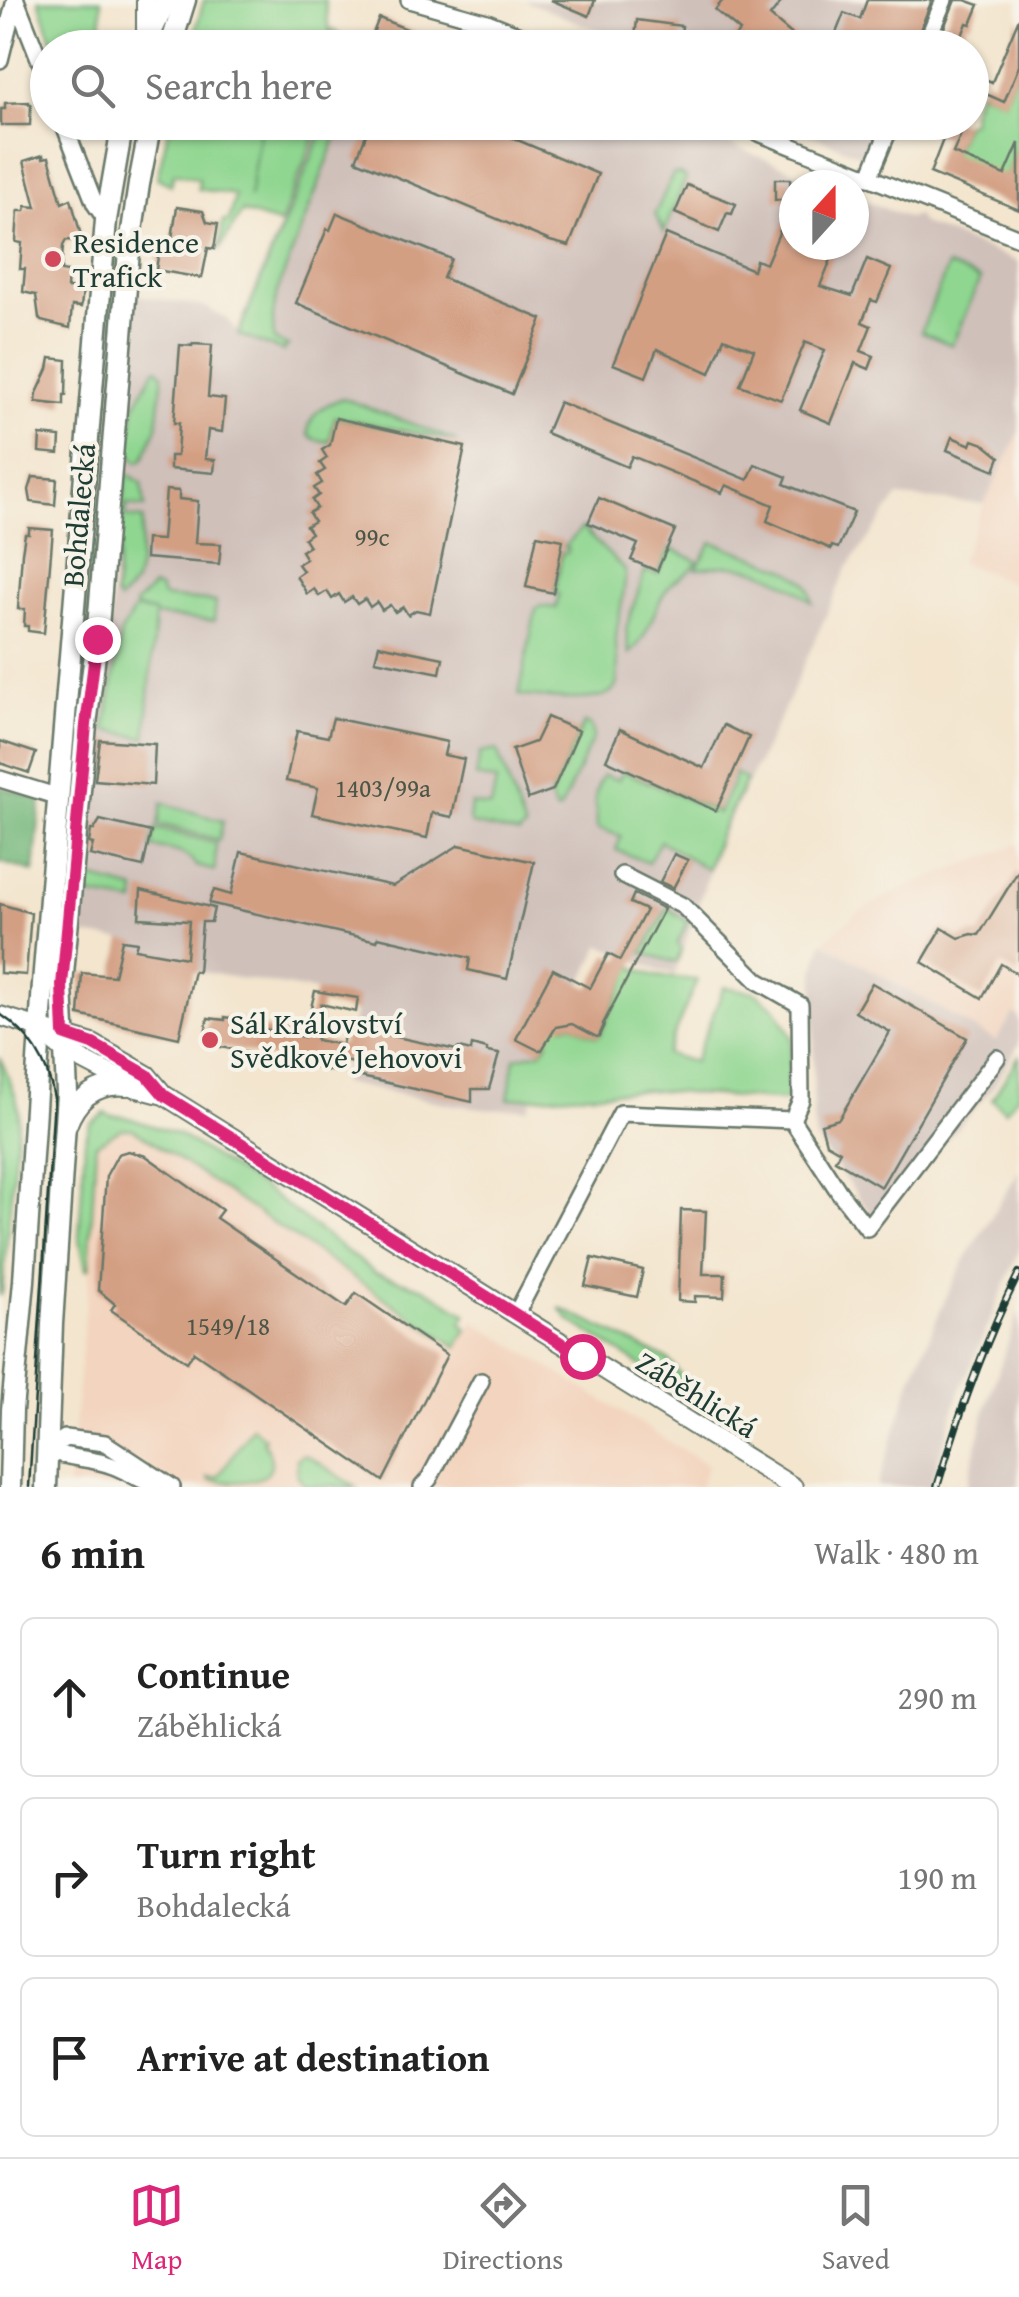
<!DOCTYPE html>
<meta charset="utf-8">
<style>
body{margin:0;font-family:"Gentium Book Plus",serif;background:#f6f6f6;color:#222}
.compass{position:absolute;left:779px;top:170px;width:90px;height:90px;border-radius:50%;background:#fff;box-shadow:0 2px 8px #0004;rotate:21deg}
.stop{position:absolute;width:30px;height:30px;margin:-22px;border:8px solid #db2777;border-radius:50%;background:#fff}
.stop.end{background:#db2777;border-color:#fff;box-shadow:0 2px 10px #0008}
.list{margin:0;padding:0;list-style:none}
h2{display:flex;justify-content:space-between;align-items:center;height:130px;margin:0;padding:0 40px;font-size:42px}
h2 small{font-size:32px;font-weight:400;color:#767676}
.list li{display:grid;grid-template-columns:65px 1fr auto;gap:30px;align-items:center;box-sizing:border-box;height:160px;margin:0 20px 20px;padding:0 20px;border:2px solid #e0e0e0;border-radius:15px}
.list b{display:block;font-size:38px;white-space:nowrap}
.list p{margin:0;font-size:32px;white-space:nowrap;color:#767676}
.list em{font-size:32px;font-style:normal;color:#767676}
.icon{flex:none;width:55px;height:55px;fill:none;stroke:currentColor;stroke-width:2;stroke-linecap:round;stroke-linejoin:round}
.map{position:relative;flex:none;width:1019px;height:1487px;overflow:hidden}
.search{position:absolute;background:#fff;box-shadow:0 2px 8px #0004;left:30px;right:30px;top:30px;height:110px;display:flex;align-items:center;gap:25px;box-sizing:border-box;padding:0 35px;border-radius:55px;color:#767676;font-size:38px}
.sheet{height:670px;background:#fff}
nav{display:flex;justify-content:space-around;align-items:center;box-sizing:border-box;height:140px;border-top:2px solid #e0e0e0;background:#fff;font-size:28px;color:#767676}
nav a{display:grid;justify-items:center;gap:5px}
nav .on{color:#db2777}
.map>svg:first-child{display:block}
.built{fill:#f3d4be}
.industrial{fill:#cfc0ba;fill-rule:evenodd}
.green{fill:#8fd690;stroke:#578a62;stroke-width:2.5}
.forest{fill:#73b77a;stroke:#497a57;stroke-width:2.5}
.building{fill:#d39f83}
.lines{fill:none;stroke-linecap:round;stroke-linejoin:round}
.minor-casing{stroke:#69786a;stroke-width:20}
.tertiary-casing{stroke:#69786a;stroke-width:22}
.secondary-casing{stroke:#69786a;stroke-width:25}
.minor{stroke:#fff;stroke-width:15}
.tertiary{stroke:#fff;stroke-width:18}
.secondary{stroke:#fff;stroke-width:20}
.tram{stroke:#1f3d34;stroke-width:2.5}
.rail-casing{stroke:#1f3d34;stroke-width:8}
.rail{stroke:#f7f3e8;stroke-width:4;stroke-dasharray:11;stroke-linecap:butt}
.route{stroke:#db2777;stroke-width:12}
.poi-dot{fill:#d1495b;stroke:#f7f3e8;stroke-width:4}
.labels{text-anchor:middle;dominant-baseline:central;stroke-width:8;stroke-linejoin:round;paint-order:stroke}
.number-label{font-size:25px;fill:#4c5648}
.poi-label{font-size:30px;fill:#1f3d34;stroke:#f7f3e8;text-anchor:start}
.street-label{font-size:30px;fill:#1f3d34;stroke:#f7f3e8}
</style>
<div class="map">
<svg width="1019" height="1487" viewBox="0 0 1019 1487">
<rect width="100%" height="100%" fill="#f7f3e8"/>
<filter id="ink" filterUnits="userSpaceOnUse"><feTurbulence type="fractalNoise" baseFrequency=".01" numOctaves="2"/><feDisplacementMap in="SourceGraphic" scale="20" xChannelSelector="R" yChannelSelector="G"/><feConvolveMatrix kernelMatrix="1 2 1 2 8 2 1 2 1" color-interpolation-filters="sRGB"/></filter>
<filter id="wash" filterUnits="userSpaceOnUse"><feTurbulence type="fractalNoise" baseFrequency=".0048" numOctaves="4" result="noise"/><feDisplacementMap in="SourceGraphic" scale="40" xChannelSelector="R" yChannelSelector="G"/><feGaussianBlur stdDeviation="2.25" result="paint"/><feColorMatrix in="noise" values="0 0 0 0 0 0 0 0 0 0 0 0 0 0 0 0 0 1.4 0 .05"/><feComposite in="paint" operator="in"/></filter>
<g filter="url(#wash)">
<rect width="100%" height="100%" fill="#f3e5ce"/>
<g class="built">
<path d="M 1019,434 L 1019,586 L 960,562 L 984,504 Z"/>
<path d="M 1019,844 L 1019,1018 L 1012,1014 L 996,1041 L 823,942 L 856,914 L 897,891 Z"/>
<path d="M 121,1129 L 133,1129 L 457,1347 L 474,1321 L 707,1465 L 700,1487 L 68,1487 L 89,1273 L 96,1143 Z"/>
</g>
<g class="industrial">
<path d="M 524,0 L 939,0 L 920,48 L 697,47 L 680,41 L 611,33 L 586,26 Z"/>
<path d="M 793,122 L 889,123 L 873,160 L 791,127 Z"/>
<path d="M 322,123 L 564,123 L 603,139 L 611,123 L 654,123 L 690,137 L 698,131 L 828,185 L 794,185 L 794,245 L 854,245 L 854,196 L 908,218 L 916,215 L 923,224 L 1019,262 L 1019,434 L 984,504 L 898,497 L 847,568 L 782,714 L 722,834 L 675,974 L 657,970 L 601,945 L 576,995 L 571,1024 L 528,1108 L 491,1109 L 455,1105 L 342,1083 L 358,998 L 153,964 L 133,959 L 136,942 L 75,934 L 92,722 L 103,688 L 111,611 L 118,470 L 134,365 L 136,295 L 207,307 L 216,314 L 226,318 L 237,331 ZM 953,438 L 1000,457 L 995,470 L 947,450 Z"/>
<path d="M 823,942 L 996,1041 L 1013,1014 L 1019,1018 L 1019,1044 L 994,1086 L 923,1167 L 877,1223 L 816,1138 L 813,1120 L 815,969 Z"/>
<path d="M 1019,1171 L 1019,1251 L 958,1396 L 930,1487 L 877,1487 L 912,1378 L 944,1302 L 965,1260 Z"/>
<path d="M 1019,1311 L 1019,1487 L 967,1487 L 986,1407 Z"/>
</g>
<g class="green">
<path d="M 39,0 L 101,0 L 102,47 L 54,47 Z"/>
<path d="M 204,0 L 325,0 L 330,37 L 332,29 L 347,41 L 370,47 L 191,47 Z"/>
<path d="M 1019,66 L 1019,142 L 1005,177 L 952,155 L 966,123 L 972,122 L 972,109 L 979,91 L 1004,101 Z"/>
<path d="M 326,122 L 342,123 L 277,292 L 273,317 L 274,340 L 288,346 L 283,351 L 238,335 Z"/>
<path d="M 170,123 L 261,123 L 249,198 L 260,129 L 264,123 L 320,123 L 280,224 L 242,212 L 219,250 L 223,221 L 229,221 L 235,195 L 198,189 L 199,179 L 174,173 L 171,185 L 157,178 Z"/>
<path d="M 673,174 L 680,174 L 686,178 L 664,232 L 655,214 Z"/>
<path d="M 114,252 L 119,253 L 101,483 L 95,483 Z"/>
<path d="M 948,266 L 980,279 L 952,345 L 921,332 Z"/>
<path d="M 158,368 L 163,375 L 157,427 L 143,460 L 138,462 L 128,453 L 135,405 L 155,369 Z"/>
<path d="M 343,398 L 457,441 L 335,417 L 329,442 L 314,439 L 308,434 C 309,412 324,405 343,398 Z"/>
<path d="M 126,473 L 142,483 L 145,507 L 127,505 L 126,517 L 143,519 L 139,565 L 135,583 L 119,601 L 115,596 Z"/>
<path d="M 94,491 L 100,491 L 86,653 L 80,685 Z"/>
<path d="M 582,528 L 625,570 C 627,594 617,615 616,639 C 615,654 621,671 616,686 C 608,707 538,697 519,695 L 536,609 L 541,606 L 556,608 L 559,594 L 555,593 L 562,553 L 567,553 L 568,549 L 564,547 Z"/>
<path d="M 712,542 C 736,551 784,564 803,580 C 810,586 811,593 812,602 C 778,573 740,559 696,569 Z"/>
<path d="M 670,548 L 698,561 C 690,575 677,575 667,589 C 652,610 650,637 629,654 L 626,628 L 645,571 L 658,574 Z"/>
<path d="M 153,587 L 160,589 L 163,597 L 216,602 L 214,621 L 155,616 L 146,738 L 105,730 L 121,632 L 135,609 L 156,613 L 135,607 L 135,604 Z"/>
<path d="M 584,723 L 590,725 L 593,731 L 593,738 L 560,810 L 556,811 L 550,797 Z"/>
<path d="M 497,750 L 525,829 L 519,834 L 471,824 L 469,820 L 471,804 L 491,807 L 496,781 L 476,777 L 480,753 Z"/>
<path d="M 623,771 L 718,813 L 734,779 L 735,773 L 746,780 L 720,833 L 707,869 L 660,841 L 648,863 L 616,850 L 621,836 L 597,828 C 598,802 589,801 603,775 L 618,780 Z"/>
<path d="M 162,803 L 223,821 L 219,840 L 158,824 Z"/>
<path d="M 156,828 L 216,843 L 215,871 L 196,866 C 187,850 168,850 151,847 Z"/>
<path d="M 87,877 L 136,890 L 135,903 L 87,895 Z"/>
<path d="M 668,908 L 688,922 L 677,944 L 681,950 L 677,963 L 643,953 Z"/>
<path d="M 632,967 L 655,976 L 697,980 L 666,1054 L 694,1062 L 724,987 L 755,992 L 776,1009 L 792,1037 L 787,1101 L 646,1090 L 508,1099 L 515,1058 L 541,1052 L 549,1042 L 547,1040 L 556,1022 L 564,1026 L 572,1024 L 596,1037 L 599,1036 Z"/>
<path d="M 1019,1056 L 1019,1094 L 1005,1111 L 992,1099 Z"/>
<path d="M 0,1057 L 16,1097 L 19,1111 L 2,1292 L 0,1296 Z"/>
<path d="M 105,1113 L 111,1116 L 123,1116 L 179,1135 L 267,1191 L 375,1273 L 424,1288 L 466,1314 L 461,1323 L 467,1329 L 457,1347 L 133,1129 L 121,1129 L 96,1144 L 89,1269 L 86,1269 L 79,1235 L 85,1140 L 90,1124 Z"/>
<path d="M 560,1308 L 667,1359 L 678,1371 L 683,1381 L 679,1390 L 569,1320 Z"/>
<path d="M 252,1427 L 265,1438 L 263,1442 C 292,1485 237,1484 210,1480 L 208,1477 L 218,1477 Z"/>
<path d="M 301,1455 L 308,1456 L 356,1487 L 306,1486 L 297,1475 L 297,1459 Z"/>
</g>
<path class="forest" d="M 0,787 L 41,799 L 34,872 L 0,862 Z"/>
<g id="blocks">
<g class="building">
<path d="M 551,0 L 595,0 L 589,16 Z"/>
<path d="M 723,0 L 783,0 L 770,16 L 808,48 L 725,48 L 740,31 L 715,10 Z"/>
<path d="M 867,0 L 932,0 L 913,48 L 830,48 L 844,13 L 860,19 Z"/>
<path d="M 955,0 L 965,0 L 979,5 L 971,24 L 967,23 L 957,48 L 936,48 Z"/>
<path d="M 379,18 L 452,47 L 452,48 L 396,48 L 371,38 Z"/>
<path d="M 1019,18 L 1019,66 L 1004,102 L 979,91 L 985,79 L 992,82 Z"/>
<path d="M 637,20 L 682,26 L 680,41 L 635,37 Z"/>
<path d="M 29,102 L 29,104 L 31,104 L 30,125 L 1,125 L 1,109 L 5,109 L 5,103 Z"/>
<path d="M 371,122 L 475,122 L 598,174 L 569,246 L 550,241 L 356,160 Z"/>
<path d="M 909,122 L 966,122 L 953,153 L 1005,175 L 1019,143 L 1019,210 L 930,173 L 944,137 Z"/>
<path d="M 43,155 L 43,158 L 49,157 L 62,203 L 71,199 L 80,232 L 81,241 L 66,240 L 63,246 L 61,271 L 68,272 L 67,288 L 83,289 L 81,307 L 72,306 L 70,328 L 41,321 L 39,318 L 36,295 L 23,292 L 25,269 L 20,269 L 22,243 L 16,242 L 18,211 L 25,211 L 26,206 L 36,207 L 24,161 Z"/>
<path d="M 775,179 L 790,179 L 791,200 L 775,200 Z"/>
<path d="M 687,185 L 736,204 L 732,214 L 727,213 L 719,232 L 675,213 Z"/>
<path d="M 177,207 L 203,211 L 207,222 L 218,224 L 214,249 L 208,248 L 202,278 L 156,270 L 159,250 L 170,251 Z"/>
<path d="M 337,213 L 451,259 L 443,278 L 542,319 L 512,394 L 296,303 L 327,229 L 330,230 Z"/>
<path d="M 784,221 L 794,225 L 794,245 L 837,245 L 820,286 L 852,296 L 867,259 L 891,269 L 877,302 L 871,300 L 862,322 L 871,326 L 861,351 L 874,356 L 869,369 L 855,363 L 831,423 L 800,410 L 825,350 L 805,342 L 781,400 L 740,385 L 754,350 L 724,338 L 710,373 L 657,349 L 646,377 L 613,364 L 666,234 L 753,270 L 756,260 L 766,264 Z"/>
<path d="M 192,344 L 212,345 L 208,397 L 225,399 L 222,432 L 208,430 L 205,459 L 215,460 L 214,473 L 170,469 L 170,456 L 177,456 L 179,423 L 174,423 L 180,345 L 192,346 Z"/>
<path d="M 50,358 L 67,360 L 66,395 L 64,395 L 64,405 L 36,402 L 37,393 L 48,369 Z"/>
<path d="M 559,402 L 748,480 L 755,464 L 787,477 L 784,484 L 854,512 L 838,548 L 832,546 L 831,549 L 767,521 L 773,505 L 726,485 L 722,493 L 632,456 L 627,467 L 546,433 Z"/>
<path d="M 336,418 L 465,447 L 430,613 L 416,610 L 408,615 L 403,607 L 395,612 L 390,605 L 382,610 L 377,602 L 370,607 L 365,599 L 357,604 L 352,597 L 344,602 L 339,594 L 332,599 L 327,591 L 319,596 L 314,589 L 307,594 L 296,576 L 303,571 L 298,564 L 306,559 L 301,551 L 309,546 L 304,538 L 311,533 L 306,526 L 314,521 L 309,513 L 317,508 L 312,500 L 319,495 L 314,488 L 322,483 L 317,475 L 325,470 L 320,463 L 327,458 L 322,450 L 330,445 Z"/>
<path d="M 40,435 L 60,437 L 59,454 L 39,452 Z"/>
<path d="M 952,437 L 971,445 L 973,440 L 984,444 L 1000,457 L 995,470 L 947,450 Z"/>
<path d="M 33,477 L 57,479 L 55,505 L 31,502 L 29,490 Z"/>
<path d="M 166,490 L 179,491 L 179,499 L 198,501 L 195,543 L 221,544 L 219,564 L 145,558 L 146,539 L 162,540 Z"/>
<path d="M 599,498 L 675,530 L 657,571 L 631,560 L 638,544 L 588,523 Z"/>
<path d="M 29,528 L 53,530 L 44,633 L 28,631 L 28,626 L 24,626 L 25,609 L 18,609 L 22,553 L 25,534 L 29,534 Z"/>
<path d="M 537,535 L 563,540 L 553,593 L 526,587 Z"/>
<path d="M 379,645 L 443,658 L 440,673 L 375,660 Z"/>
<path d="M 547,717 L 579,731 L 553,790 L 528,799 L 512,750 L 535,742 Z"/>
<path d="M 333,718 L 447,742 L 444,755 L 464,759 L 452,817 L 432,813 L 427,838 L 312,814 L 318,788 L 286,781 L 297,731 L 328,737 Z"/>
<path d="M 724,725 L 749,737 L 716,811 L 606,760 L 620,729 L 704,768 Z"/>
<path d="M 100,740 L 155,744 L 153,785 L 95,780 Z"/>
<path d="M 0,741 L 36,753 L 29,773 L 0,763 Z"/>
<path d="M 100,820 L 151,832 L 143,867 L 90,855 L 93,844 L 89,843 L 91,830 L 94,830 Z"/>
<path d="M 459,845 L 534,862 L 507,979 L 468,970 L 470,958 L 378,937 L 377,941 L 209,903 L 214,890 L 231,895 L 241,852 L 393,886 Z"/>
<path d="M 674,854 L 688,860 L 673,888 L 660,882 Z"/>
<path d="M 1019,870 L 1019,975 L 1001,964 L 982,998 L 922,962 L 942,928 L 959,938 L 972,934 L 979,935 Z"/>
<path d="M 141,890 L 214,908 L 211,922 L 202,922 L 198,972 L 194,971 L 179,1038 L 79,1015 L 82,973 L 114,976 L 122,940 L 137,942 L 135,949 L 186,958 L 189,921 L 139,918 Z"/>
<path d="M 634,894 L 664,909 L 603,1024 L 604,1025 L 599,1036 L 597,1037 L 572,1024 L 556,1027 L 542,1050 L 538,1050 L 516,1039 L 553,969 L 590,988 L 608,954 L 620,960 L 646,910 L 630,903 Z"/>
<path d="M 0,904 L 31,913 L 26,975 L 0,973 Z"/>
<path d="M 872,983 L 967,1038 L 881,1187 L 835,1160 L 840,1151 L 826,1143 L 821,1124 L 839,1119 L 890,1032 L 855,1012 Z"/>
<path d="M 315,991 L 358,998 L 356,1012 L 321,1004 L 316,1040 L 342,1045 L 346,1026 L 456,1050 L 459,1048 L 471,1051 L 472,1045 L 487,1049 L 487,1052 L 499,1054 L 489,1089 L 472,1089 L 472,1102 L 357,1076 L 360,1064 L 338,1060 L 335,1072 L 203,1043 L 208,1018 L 225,1020 L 225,1017 L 242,1020 L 241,1024 L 304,1037 Z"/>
<path d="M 128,1151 L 146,1156 L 222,1210 L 216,1218 L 346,1307 L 356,1293 L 447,1355 L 383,1481 L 194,1352 L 187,1362 L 111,1310 L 115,1304 L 98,1290 L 106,1176 L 118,1154 Z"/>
<path d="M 681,1210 L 706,1211 L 703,1274 L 725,1274 L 724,1297 L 695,1296 L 695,1302 L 678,1301 Z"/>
<path d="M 592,1258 L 643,1270 L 637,1297 L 585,1286 Z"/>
</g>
</g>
</g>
<g filter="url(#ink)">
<use href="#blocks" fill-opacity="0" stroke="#69786a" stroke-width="2.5"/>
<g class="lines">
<g class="minor-casing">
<g id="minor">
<path d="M 16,0 L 48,81"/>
<path d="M 409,0 L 487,22 L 552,48"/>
<path d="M 924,48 L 944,0"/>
<path d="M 0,60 L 15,0"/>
<path d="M 63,122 L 95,204 L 106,220"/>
<path d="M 732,122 L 1019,238"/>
<path d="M 869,178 L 892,122"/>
<path d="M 0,779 L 59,797"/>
<path d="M 622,875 L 683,906 L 758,981 L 800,1005 L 801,1100 L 792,1120"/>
<path d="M 792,1120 L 839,1192 L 867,1228 L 997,1058"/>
<path d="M 516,1314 L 621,1113 L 792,1120"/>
<path d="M 48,1450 L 65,1438 L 105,1443 L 172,1487"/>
<path d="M 48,1450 C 70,1460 91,1457 113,1466 C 134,1474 143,1484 167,1487"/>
<path d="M 422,1487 L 429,1479 L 481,1381"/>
</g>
</g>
<g class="tertiary-casing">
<g id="tertiary">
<path d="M 146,39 L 146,0"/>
<path d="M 0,1016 L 93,1044 L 147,1075 L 163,1094"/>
<path d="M 40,1030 L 65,1051 L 134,1087 L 164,1095 L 793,1487"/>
<path d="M 67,1126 C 77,1098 97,1083 127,1086"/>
</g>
</g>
<g class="secondary-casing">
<g id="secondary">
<path d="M 144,48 L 166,0"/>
<path d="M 170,48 L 185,0"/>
<path d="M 10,1487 L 12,1410 L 24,1281 L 43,983 L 106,220 L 123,122"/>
<path d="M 46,1487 L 52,1324 L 67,1093 L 62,985 L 86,725 L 97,639 L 129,251 L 139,184 L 151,122"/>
</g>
</g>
<use href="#minor" class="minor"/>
<use href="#tertiary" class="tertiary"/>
<use href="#secondary" class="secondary"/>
<path class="tram" d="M 0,1014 C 30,1034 48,1063 54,1098 L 29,1487"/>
<g class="rail-casing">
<path id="rail" d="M 937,1487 C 959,1414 984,1342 1019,1273"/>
</g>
<use href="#rail" class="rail"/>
</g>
</g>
<g class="lines" filter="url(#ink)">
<path class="route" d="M 97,639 L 86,725 L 62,985 L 64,1034 L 93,1044 L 147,1075 L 164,1095 L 582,1356"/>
</g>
<g class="poi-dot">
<circle cx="53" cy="259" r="10"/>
<circle cx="210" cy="1040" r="10"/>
</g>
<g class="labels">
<g class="number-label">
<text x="372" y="537">99c</text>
<text x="383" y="788">1403/99a</text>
<text x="228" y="1326">1549/18</text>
</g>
<g class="poi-label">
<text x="73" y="242">Residence<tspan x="73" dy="34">Trafick</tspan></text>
<text x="230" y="1023">Sál Království<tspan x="230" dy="34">Svědkové Jehovovi</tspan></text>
</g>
<g class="street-label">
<text transform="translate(78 515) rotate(-85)">Bohdalecká</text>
<text transform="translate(697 1394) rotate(32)">Záběhlická</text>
</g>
</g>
</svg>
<svg class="compass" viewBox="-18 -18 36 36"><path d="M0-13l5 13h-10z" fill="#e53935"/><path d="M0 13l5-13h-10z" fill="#767676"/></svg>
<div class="stop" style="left:582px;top:1356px"></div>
<div class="stop end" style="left:97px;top:639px"></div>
<div class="search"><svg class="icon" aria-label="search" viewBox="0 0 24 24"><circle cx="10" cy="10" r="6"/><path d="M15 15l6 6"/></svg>Search here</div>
</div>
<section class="sheet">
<h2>6 min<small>Walk · 480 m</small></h2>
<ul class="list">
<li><svg class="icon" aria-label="ahead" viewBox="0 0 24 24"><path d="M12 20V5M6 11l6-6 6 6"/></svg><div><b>Continue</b><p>Záběhlická</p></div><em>290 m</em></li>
<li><svg class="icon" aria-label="right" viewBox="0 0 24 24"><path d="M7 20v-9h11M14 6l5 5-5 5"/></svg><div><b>Turn right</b><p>Bohdalecká</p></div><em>190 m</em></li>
<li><svg class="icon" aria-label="arrive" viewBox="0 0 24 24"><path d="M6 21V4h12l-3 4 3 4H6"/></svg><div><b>Arrive at destination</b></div></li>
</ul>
</section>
<nav>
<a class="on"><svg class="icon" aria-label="map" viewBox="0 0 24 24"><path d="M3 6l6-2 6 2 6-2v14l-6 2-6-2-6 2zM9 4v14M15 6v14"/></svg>Map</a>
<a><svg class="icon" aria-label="directions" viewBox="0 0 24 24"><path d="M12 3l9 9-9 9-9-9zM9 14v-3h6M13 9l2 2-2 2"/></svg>Directions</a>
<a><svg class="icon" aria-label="saved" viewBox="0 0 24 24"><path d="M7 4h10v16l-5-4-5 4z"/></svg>Saved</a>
</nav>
